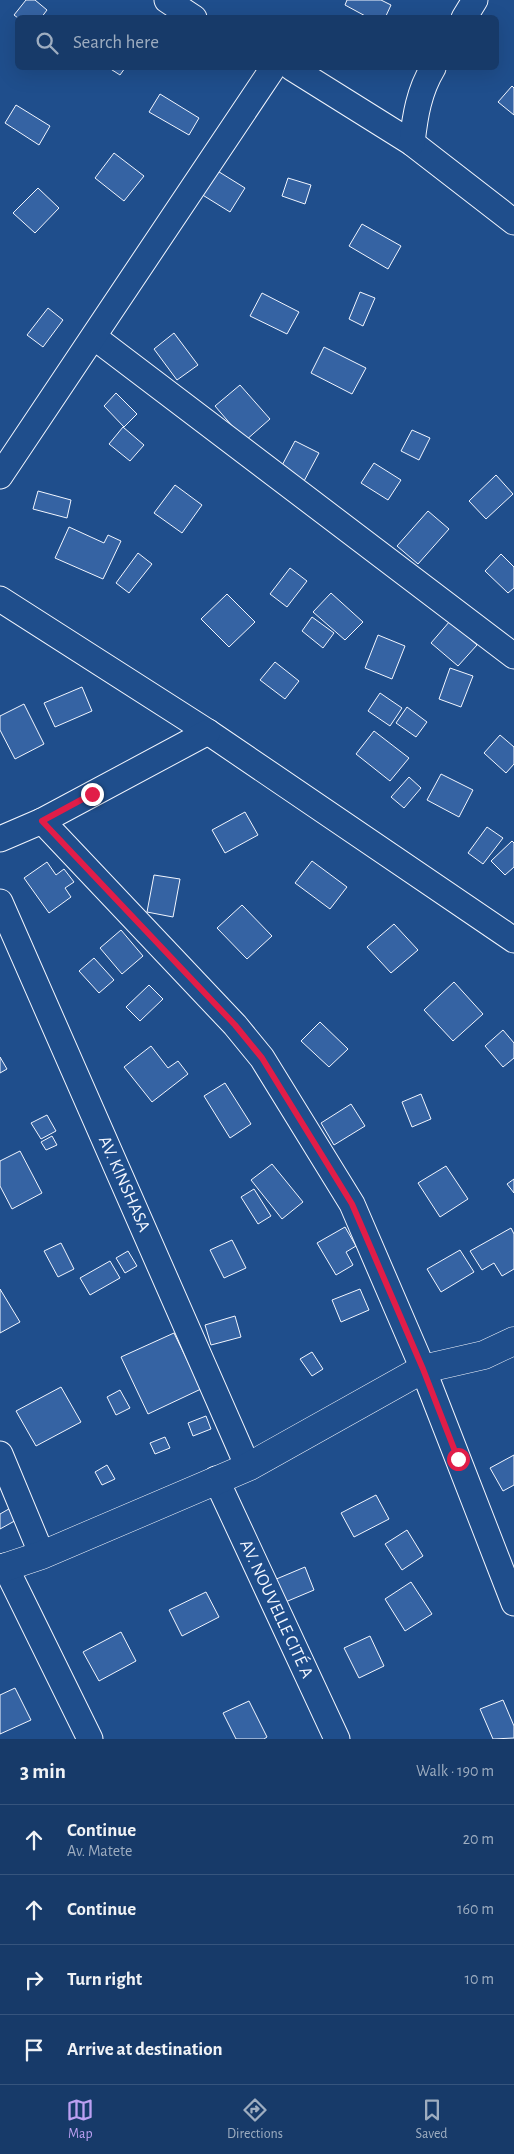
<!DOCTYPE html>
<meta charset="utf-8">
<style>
body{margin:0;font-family:"Alegreya Sans",sans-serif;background:#244571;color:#f1f3f6}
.stop{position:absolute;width:15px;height:15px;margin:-11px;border:4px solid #e11d48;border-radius:50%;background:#fff}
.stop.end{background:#e11d48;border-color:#fff;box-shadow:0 1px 5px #0008}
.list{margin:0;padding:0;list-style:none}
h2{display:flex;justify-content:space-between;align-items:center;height:65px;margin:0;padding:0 20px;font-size:21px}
h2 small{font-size:16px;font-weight:400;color:#9eadc0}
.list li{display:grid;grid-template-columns:32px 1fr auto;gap:15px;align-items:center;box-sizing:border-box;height:70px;padding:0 20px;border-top:1px solid #36547d}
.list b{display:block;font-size:19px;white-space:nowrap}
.list p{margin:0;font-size:16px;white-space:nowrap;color:#9eadc0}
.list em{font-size:16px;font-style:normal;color:#9eadc0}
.icon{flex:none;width:28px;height:28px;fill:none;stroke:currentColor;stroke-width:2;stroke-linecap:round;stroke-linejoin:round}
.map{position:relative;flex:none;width:514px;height:1739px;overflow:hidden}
.search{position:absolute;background:#173a69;box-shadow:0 5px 20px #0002;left:15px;right:15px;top:15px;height:55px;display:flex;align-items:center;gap:12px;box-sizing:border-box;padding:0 18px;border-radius:8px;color:#9eadc0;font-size:19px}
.sheet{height:345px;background:#173a69}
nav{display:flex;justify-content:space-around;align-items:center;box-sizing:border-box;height:70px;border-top:1px solid #36547d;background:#173a69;font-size:14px;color:#9eadc0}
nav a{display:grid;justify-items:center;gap:2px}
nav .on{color:#bca0f2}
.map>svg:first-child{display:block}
.building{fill:#3563a3;stroke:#f2f6ff}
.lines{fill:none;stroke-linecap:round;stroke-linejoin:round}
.street-casing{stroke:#f2f6ff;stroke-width:27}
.highway-casing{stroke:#f2f6ff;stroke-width:29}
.street{stroke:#1f4e8c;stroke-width:25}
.highway{stroke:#1f4e8c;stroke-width:28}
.route{stroke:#e11d48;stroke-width:6}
.labels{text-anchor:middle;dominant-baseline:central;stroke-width:4;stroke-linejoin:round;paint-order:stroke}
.street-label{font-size:18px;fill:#f2f6ff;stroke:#1f4e8c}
</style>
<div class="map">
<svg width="514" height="1739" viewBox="0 0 514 1739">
<rect width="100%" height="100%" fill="#1f4e8c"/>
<g class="building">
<path d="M 26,0 L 35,0 L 47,10 L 41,18 L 18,18 L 14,15 Z"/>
<path d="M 347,0 L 381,0 L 391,5 L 385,18 L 369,18 L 345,5 Z"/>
<path d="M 109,68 L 125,68 L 120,75 Z"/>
<path d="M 512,86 L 514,88 L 514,115 L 498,102 Z"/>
<path d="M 160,94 L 199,118 L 189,135 L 149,112 Z"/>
<path d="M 16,105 L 50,126 L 39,145 L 5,123 Z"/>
<path d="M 114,153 L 144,176 L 124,201 L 95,178 Z"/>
<path d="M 216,170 L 245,188 L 230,212 L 201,194 Z"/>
<path d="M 288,178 L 311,185 L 305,204 L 282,196 Z"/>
<path d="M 38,188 L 59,208 L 35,233 L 13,213 Z"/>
<path d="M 362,224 L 401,246 L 388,269 L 349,246 Z"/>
<path d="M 360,292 L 375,298 L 363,326 L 349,319 Z"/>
<path d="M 262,293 L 299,312 L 287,334 L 250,316 Z"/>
<path d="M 48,308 L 63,320 L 43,347 L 27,335 Z"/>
<path d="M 174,333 L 198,365 L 177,380 L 154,349 Z"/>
<path d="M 324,347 L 366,368 L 352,394 L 311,373 Z"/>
<path d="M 240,385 L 270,419 L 245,441 L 215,406 Z"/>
<path d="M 116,393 L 137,414 L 124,427 L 104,406 Z"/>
<path d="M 123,427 L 144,445 L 130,461 L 109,444 Z"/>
<path d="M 412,430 L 430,438 L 419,460 L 401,451 Z"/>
<path d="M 295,441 L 319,453 L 303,483 L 279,471 Z"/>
<path d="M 374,463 L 401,480 L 388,500 L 361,483 Z"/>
<path d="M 496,475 L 513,494 L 486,519 L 469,501 Z"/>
<path d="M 175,485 L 202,505 L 182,533 L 154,513 Z"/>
<path d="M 38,491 L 71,500 L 67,518 L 33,509 Z"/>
<path d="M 428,511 L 449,529 L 418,564 L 397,546 Z"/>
<path d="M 69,527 L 104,543 L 108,535 L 121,541 L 103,579 L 55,558 Z"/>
<path d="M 138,553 L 152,564 L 129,593 L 116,583 Z"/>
<path d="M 501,554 L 514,567 L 514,588 L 508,593 L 485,571 Z"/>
<path d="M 290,568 L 307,581 L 287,607 L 270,594 Z"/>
<path d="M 331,593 L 363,622 L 345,640 L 313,612 Z"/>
<path d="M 227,594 L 255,622 L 229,647 L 201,619 Z"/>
<path d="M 312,617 L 334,633 L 323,648 L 302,631 Z"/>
<path d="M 450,621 L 477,645 L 458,666 L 431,643 Z"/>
<path d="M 378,635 L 405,646 L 392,679 L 365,668 Z"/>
<path d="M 275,662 L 299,681 L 285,699 L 260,680 Z"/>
<path d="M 450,668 L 473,676 L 461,707 L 439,699 Z"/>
<path d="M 82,687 L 92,711 L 55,727 L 44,703 Z"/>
<path d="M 380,693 L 402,708 L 390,726 L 368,711 Z"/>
<path d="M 24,704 L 44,744 L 15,759 L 0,730 L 0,716 Z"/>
<path d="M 407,707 L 427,722 L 416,737 L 396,723 Z"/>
<path d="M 374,731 L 409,758 L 390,781 L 356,754 Z"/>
<path d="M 500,735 L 514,747 L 514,764 L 506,773 L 484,753 Z"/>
<path d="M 441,774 L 473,790 L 459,817 L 427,800 Z"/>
<path d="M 409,777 L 421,788 L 404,808 L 391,797 Z"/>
<path d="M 245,812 L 258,835 L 225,853 L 212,830 Z"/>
<path d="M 487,827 L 503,838 L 483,864 L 468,853 Z"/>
<path d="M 512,841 L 514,843 L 514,867 L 505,875 L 491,861 Z"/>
<path d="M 312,861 L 347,887 L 330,909 L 295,883 Z"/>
<path d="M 47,862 L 56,875 L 64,869 L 74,882 L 65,888 L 71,897 L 49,913 L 24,878 Z"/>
<path d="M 154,875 L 180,879 L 173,917 L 147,912 Z"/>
<path d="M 242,905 L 272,936 L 247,959 L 217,928 Z"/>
<path d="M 394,924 L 418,950 L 391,973 L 367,947 Z"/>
<path d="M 121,930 L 143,956 L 122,974 L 100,948 Z"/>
<path d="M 94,958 L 114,980 L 99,993 L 79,971 Z"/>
<path d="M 454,982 L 483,1014 L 453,1041 L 424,1010 Z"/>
<path d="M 149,985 L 163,999 L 140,1021 L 126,1007 Z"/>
<path d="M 320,1022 L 348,1049 L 329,1067 L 301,1041 Z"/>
<path d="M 503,1030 L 514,1043 L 514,1058 L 503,1067 L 485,1046 Z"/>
<path d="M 151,1046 L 168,1068 L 178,1061 L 188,1074 L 152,1102 L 124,1067 Z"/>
<path d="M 0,1057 L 7,1069 L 0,1073 Z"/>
<path d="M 225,1083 L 251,1124 L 230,1138 L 204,1096 Z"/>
<path d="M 421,1094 L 431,1119 L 412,1127 L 402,1102 Z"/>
<path d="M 351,1104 L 365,1126 L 334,1145 L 321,1123 Z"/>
<path d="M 47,1115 L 56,1131 L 41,1139 L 31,1123 Z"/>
<path d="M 52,1136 L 57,1145 L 46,1150 L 41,1142 Z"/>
<path d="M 20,1151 L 42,1193 L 12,1209 L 0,1186 L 0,1161 Z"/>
<path d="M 272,1164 L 303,1202 L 282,1219 L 251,1180 Z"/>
<path d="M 446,1166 L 468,1199 L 440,1217 L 418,1183 Z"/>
<path d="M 514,1179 L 514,1193 L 507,1184 Z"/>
<path d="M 254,1189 L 271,1216 L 258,1224 L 241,1197 Z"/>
<path d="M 345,1227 L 356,1246 L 346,1252 L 353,1265 L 336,1275 L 317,1243 Z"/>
<path d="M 511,1228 L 514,1234 L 514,1269 L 502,1276 L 494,1263 L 482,1270 L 470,1251 Z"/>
<path d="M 232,1240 L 246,1268 L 224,1278 L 210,1250 Z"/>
<path d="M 61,1243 L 74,1269 L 58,1277 L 44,1251 Z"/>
<path d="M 460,1250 L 474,1272 L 441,1292 L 427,1269 Z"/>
<path d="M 128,1251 L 137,1266 L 125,1273 L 116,1258 Z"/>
<path d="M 110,1261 L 120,1278 L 90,1295 L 80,1278 Z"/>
<path d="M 0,1289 L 20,1322 L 0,1333 Z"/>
<path d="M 360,1289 L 369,1310 L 341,1322 L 332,1300 Z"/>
<path d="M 235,1316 L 241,1337 L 211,1345 L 205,1325 Z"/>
<path d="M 174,1333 L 201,1389 L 148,1414 L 121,1357 Z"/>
<path d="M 312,1352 L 323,1369 L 312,1376 L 300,1359 Z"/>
<path d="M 61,1387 L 81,1422 L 36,1446 L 16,1411 Z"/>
<path d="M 120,1390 L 130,1408 L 116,1415 L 107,1397 Z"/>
<path d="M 206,1416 L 211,1429 L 193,1436 L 188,1423 Z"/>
<path d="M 165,1437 L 170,1448 L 155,1454 L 150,1443 Z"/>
<path d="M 514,1455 L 514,1485 L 503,1491 L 490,1468 Z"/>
<path d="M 107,1465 L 115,1479 L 102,1485 L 95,1472 Z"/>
<path d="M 376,1495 L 389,1519 L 354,1537 L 341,1513 Z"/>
<path d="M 14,1506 L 20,1518 L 0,1529 L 0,1514 Z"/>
<path d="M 407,1530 L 423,1556 L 402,1570 L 385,1544 Z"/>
<path d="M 305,1567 L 314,1590 L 283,1603 L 274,1580 Z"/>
<path d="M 411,1582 L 432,1614 L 405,1631 L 385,1599 Z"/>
<path d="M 206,1592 L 219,1617 L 182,1636 L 169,1610 Z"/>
<path d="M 121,1632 L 136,1661 L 99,1681 L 83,1652 Z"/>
<path d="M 370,1636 L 384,1666 L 359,1678 L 344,1648 Z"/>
<path d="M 15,1688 L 31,1720 L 0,1734 L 0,1695 Z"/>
<path d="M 503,1700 L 514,1726 L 514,1738 L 493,1739 L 480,1709 Z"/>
<path d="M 249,1701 L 267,1737 L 264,1739 L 236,1739 L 223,1713 Z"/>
</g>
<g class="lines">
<g class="street-casing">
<g id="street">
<path d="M 167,0 L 194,18"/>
<path d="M 464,18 L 475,0"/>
<path d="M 292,68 L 412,143 L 514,222"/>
<path d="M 412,143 C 415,116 419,91 433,68"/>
<path d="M 94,337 L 514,656"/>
<path d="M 0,476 L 273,68"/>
<path d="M 0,599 L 208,732 L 514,940"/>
<path d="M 42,821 L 235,1025 L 262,1058 L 352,1204 L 423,1369 L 514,1603"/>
<path d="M 0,839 L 42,821 L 208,732"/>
<path d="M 0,902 L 248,1467"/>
<path d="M 0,1454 L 42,1555"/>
<path d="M 216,1479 L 337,1739"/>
<path d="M 5,1566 L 90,1739"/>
</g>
</g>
<g class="highway-casing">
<path id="highway" d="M 0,1569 L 42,1555 L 248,1467 L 423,1369 L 484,1355 L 514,1341"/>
</g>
<use href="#street" class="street"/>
<use href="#highway" class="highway"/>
</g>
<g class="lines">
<path class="route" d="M 92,794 L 42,821 L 235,1025 L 262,1058 L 352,1204 L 423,1369 L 458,1459"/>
</g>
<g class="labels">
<g class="street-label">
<text transform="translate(124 1184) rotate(66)">AV. KINSHASA</text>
<text transform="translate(276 1609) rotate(65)">AV. NOUVELLE CITÉ A</text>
</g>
</g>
</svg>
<div class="stop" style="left:458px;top:1459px"></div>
<div class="stop end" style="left:92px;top:794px"></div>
<div class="search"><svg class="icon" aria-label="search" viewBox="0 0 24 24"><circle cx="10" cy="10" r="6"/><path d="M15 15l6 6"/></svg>Search here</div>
</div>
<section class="sheet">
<h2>3 min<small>Walk · 190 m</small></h2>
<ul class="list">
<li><svg class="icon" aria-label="ahead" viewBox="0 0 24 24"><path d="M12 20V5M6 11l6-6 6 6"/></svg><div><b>Continue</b><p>Av. Matete</p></div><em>20 m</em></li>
<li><svg class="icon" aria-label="ahead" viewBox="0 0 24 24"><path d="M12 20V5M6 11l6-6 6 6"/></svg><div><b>Continue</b></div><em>160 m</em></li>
<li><svg class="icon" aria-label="right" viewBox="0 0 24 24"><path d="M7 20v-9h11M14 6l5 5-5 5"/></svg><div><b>Turn right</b></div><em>10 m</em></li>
<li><svg class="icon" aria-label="arrive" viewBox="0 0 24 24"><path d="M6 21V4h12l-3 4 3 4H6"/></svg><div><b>Arrive at destination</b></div></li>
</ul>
</section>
<nav>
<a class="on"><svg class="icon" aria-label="map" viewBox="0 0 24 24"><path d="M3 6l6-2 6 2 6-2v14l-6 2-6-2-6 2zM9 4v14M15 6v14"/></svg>Map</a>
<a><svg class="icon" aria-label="directions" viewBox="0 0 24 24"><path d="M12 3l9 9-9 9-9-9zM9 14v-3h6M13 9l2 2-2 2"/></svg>Directions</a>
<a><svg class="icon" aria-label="saved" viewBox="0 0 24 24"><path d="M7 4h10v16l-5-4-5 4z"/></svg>Saved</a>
</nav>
